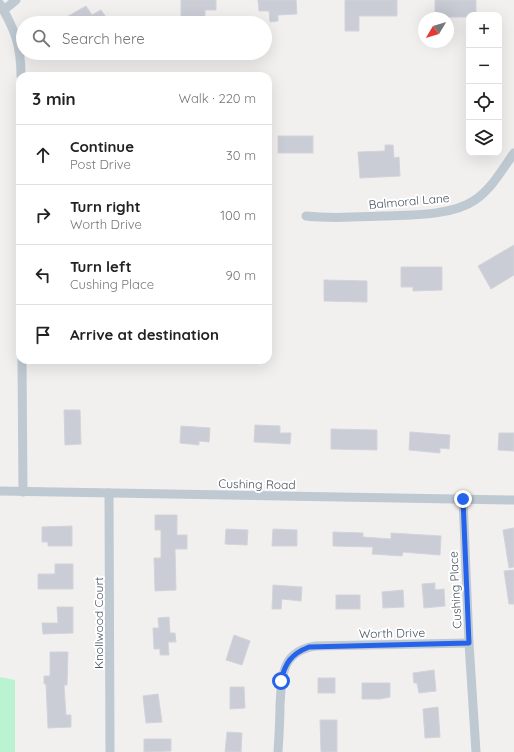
<!DOCTYPE html>
<meta charset="utf-8">
<style>
body{margin:0;font-family:Quicksand,sans-serif;background:#f6f6f6;color:#222}
.controls{position:absolute;right:12px;top:12px;display:grid;overflow:hidden;border-radius:8px;box-shadow:0 4px 16px #0002}
.controls button{width:36px;height:36px;display:grid;place-items:center;padding:0;border:0;border-bottom:1px solid #e0e0e0;background:#fff;color:#222;font:20px sans-serif}
.compass{position:absolute;left:418px;top:12px;width:36px;height:36px;border-radius:50%;background:#fff;box-shadow:0 4px 16px #0002;rotate:232deg}
.stop{position:absolute;width:12px;height:12px;margin:-9px;border:3px solid #2563eb;border-radius:50%;background:#fff}
.stop.end{background:#2563eb;border-color:#fff;box-shadow:0 1px 4px #0008}
.list{margin:0;padding:0;list-style:none}
h2{display:flex;justify-content:space-between;align-items:center;height:52px;margin:0;padding:0 16px;font-size:17px}
h2 small{font-size:13px;font-weight:400;color:#767676}
.list li{display:grid;grid-template-columns:26px 1fr auto;gap:12px;align-items:center;box-sizing:border-box;height:60px;padding:0 16px;border-top:1px solid #e0e0e0}
.list b{display:block;font-size:15px;white-space:nowrap}
.list p{margin:0;font-size:13px;white-space:nowrap;color:#767676}
.list em{font-size:13px;font-style:normal;color:#767676}
.icon{flex:none;width:22px;height:22px;fill:none;stroke:currentColor;stroke-width:2;stroke-linecap:round;stroke-linejoin:round}
.map{position:relative;flex:none;width:514px;height:752px;overflow:hidden}
.search{position:absolute;background:#fff;box-shadow:0 4px 16px #0002;left:16px;top:16px;width:256px;height:44px;display:flex;align-items:center;gap:10px;box-sizing:border-box;padding:0 14px;border-radius:22px;color:#767676;font-size:15px}
.panel{position:absolute;background:#fff;box-shadow:0 4px 16px #0002;left:16px;top:72px;width:256px;height:292px;border-radius:12px}
.map>svg:first-child{display:block}
.green{fill:#b9f3d2}
.building{fill:#cacdd5;stroke:#d2d4db}
.lines{fill:none;stroke-linecap:round;stroke-linejoin:round}
.street{stroke:#bec9d2;stroke-width:9}
.route{stroke:#2563eb;stroke-width:5}
.labels{text-anchor:middle;dominant-baseline:central;stroke-width:4;stroke-linejoin:round;paint-order:stroke}
.street-label{font-size:12px;fill:#45515e;stroke:#fff}
</style>
<div class="map">
<svg width="514" height="752" viewBox="0 0 514 752">
<rect width="100%" height="100%" fill="#f2efef"/>
<path class="green" d="M 0,677 L 15,680 L 15,752 L 0,752 Z"/>
<g class="building">
<path d="M 181,0 L 216,0 L 216,10 L 205,10 L 205,17 L 181,17 Z"/>
<path d="M 258,0 L 296,0 L 297,14 L 278,15 L 278,21 L 270,22 L 269,11 L 259,11 Z"/>
<path d="M 345,0 L 397,0 L 397,16 L 359,16 L 359,31 L 345,31 Z"/>
<path d="M 435,0 L 476,0 L 476,15 L 469,15 L 469,17 L 435,17 Z"/>
<path d="M 86,6 L 92,15 L 101,10 L 106,17 L 96,23 L 56,23 Z"/>
<rect x="278" y="136" width="35" height="17"/>
<path d="M 385,145 L 393,145 L 394,158 L 399,157 L 400,176 L 360,178 L 358,152 L 385,151 Z"/>
<path d="M 514,245 L 514,275 L 491,289 L 478,266 Z"/>
<path d="M 401,267 L 442,267 L 442,290 L 413,291 L 413,287 L 401,287 Z"/>
<path d="M 324,280 L 367,281 L 367,302 L 324,301 Z"/>
<path d="M 64,410 L 80,410 L 81,444 L 65,445 Z"/>
<path d="M 255,425 L 280,426 L 280,433 L 291,433 L 290,444 L 254,442 Z"/>
<path d="M 181,426 L 210,428 L 209,442 L 199,441 L 199,445 L 180,443 Z"/>
<path d="M 331,429 L 377,430 L 377,450 L 331,449 Z"/>
<path d="M 410,432 L 450,435 L 449,449 L 440,448 L 440,453 L 409,450 Z"/>
<path d="M 499,433 L 514,433 L 514,451 L 498,450 Z"/>
<path d="M 155,515 L 177,515 L 177,535 L 187,535 L 187,549 L 175,549 L 176,590 L 155,591 L 154,558 L 161,558 L 161,530 L 155,530 Z"/>
<path d="M 72,526 L 72,546 L 48,546 L 48,542 L 42,542 L 42,527 Z"/>
<path d="M 514,528 L 514,567 L 509,568 L 503,530 Z"/>
<path d="M 226,529 L 248,530 L 247,545 L 225,544 Z"/>
<path d="M 273,529 L 297,530 L 297,546 L 272,546 Z"/>
<path d="M 333,532 L 363,533 L 363,537 L 391,539 L 391,533 L 441,536 L 440,555 L 403,552 L 402,556 L 372,554 L 373,547 L 333,546 Z"/>
<path d="M 55,564 L 73,564 L 73,589 L 38,589 L 38,574 L 55,574 Z"/>
<path d="M 514,570 L 514,604 L 509,604 L 504,571 Z"/>
<path d="M 435,583 L 435,590 L 444,589 L 445,606 L 424,608 L 422,584 Z"/>
<path d="M 273,585 L 302,587 L 301,601 L 282,599 L 281,609 L 272,609 Z"/>
<path d="M 403,590 L 404,607 L 383,608 L 382,592 Z"/>
<rect x="336" y="595" width="24" height="14"/>
<path d="M 57,607 L 73,607 L 73,633 L 43,634 L 42,623 L 58,623 Z"/>
<path d="M 169,617 L 170,633 L 175,633 L 176,642 L 168,642 L 169,655 L 160,655 L 160,649 L 154,649 L 153,628 L 159,628 L 158,618 Z"/>
<path d="M 234,635 L 250,641 L 242,665 L 226,660 Z"/>
<path d="M 50,652 L 68,652 L 67,685 L 64,685 L 66,715 L 71,715 L 71,727 L 48,728 L 46,684 L 44,684 L 44,676 L 50,676 Z"/>
<path d="M 434,670 L 436,691 L 419,693 L 417,683 L 414,683 L 413,673 Z"/>
<rect x="318" y="678" width="17" height="15"/>
<path d="M 362,683 L 390,683 L 390,697 L 380,699 L 362,699 Z"/>
<path d="M 230,687 L 244,687 L 245,708 L 230,709 Z"/>
<path d="M 158,694 L 162,722 L 146,723 L 143,696 Z"/>
<path d="M 438,707 L 440,737 L 425,738 L 423,709 Z"/>
<path d="M 320,720 L 337,720 L 337,752 L 321,752 Z"/>
<path d="M 227,732 L 242,733 L 241,752 L 225,752 Z"/>
<path d="M 144,739 L 171,739 L 171,751 L 144,752 Z"/>
</g>
<g class="lines">
<g class="street">
<path d="M 0,4 C 15,30 21,45 21,76"/>
<path d="M 4,10 L 16,0"/>
<path d="M 306,216 C 332,219 356,217 382,216 C 410,215 452,216 475,200 C 492,188 502,170 514,153"/>
<path d="M 22,360 L 23,492"/>
<path d="M 0,491 L 514,500"/>
<path d="M 109,493 L 110,752"/>
<path d="M 463,499 L 469,643 L 476,752"/>
<path d="M 278,752 C 279,736 280,721 280,705 C 282,676 281,651 316,646 L 469,643"/>
</g>
</g>
<g class="lines">
<path class="route" d="M 281,681 C 285,663 291,654 309,647 L 469,643 L 463,499"/>
</g>
<g class="labels">
<g class="street-label">
<text transform="translate(409 201) rotate(-5)">Balmoral Lane</text>
<text transform="translate(257 484) rotate(1)">Cushing Road</text>
<text transform="translate(455 590) rotate(-93)">Cushing Place</text>
<text transform="translate(98 623) rotate(-90)">Knollwood Court</text>
<text transform="translate(392 633) rotate(-1)">Worth Drive</text>
</g>
</g>
</svg>
<div class="controls">
<button>+</button>
<button>−</button>
<button><svg class="icon" aria-label="locate" viewBox="0 0 24 24"><circle cx="12" cy="12" r="6"/><path d="M12 2v4M12 18v4M2 12h4M18 12h4"/></svg></button>
<button><svg class="icon" aria-label="layers" viewBox="0 0 24 24"><path d="M12 4l9 5-9 5-9-5zM3 14l9 5 9-5"/></svg></button>
</div>
<svg class="compass" viewBox="-18 -18 36 36"><path d="M0-13l5 13h-10z" fill="#e53935"/><path d="M0 13l5-13h-10z" fill="#767676"/></svg>
<div class="stop" style="left:281px;top:681px"></div>
<div class="stop end" style="left:463px;top:499px"></div>
<div class="search"><svg class="icon" aria-label="search" viewBox="0 0 24 24"><circle cx="10" cy="10" r="6"/><path d="M15 15l6 6"/></svg>Search here</div>
<section class="panel">
<h2>3 min<small>Walk · 220 m</small></h2>
<ul class="list">
<li><svg class="icon" aria-label="ahead" viewBox="0 0 24 24"><path d="M12 20V5M6 11l6-6 6 6"/></svg><div><b>Continue</b><p>Post Drive</p></div><em>30 m</em></li>
<li><svg class="icon" aria-label="right" viewBox="0 0 24 24"><path d="M7 20v-9h11M14 6l5 5-5 5"/></svg><div><b>Turn right</b><p>Worth Drive</p></div><em>100 m</em></li>
<li><svg class="icon" aria-label="left" viewBox="0 0 24 24"><path d="M17 20v-9H6M10 6l-5 5 5 5"/></svg><div><b>Turn left</b><p>Cushing Place</p></div><em>90 m</em></li>
<li><svg class="icon" aria-label="arrive" viewBox="0 0 24 24"><path d="M6 21V4h12l-3 4 3 4H6"/></svg><div><b>Arrive at destination</b></div></li>
</ul>
</section>
</div>
